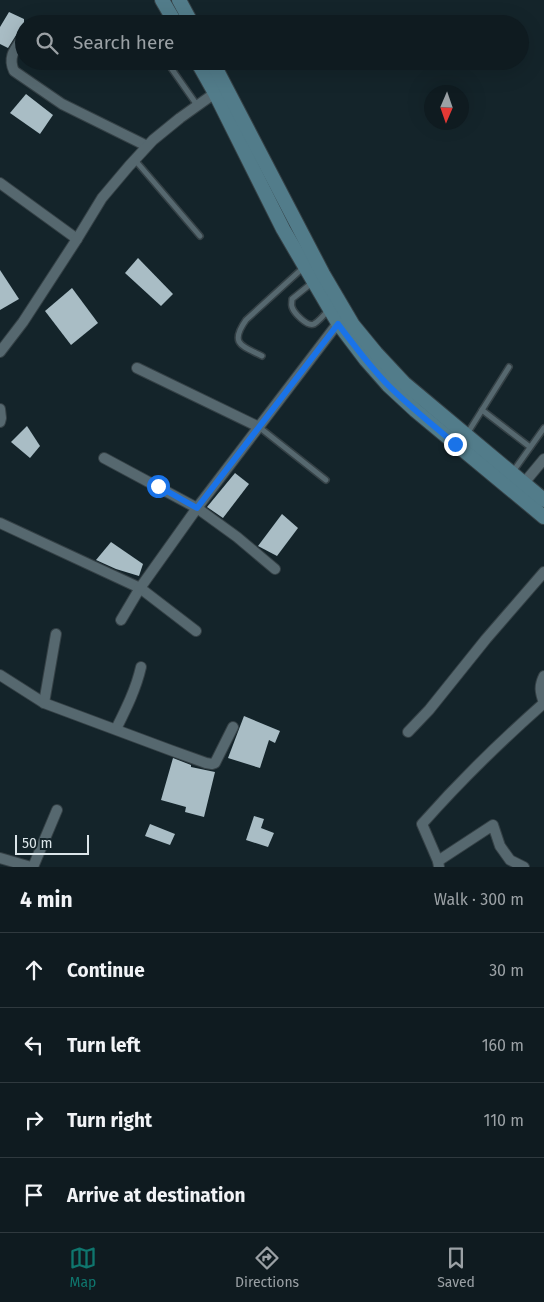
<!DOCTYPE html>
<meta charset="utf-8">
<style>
body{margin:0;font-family:"Fira Sans",sans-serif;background:#1d282d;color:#f1f3f6}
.compass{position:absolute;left:424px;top:85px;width:45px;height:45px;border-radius:50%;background:#0f1b20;box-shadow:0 5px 20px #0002;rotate:182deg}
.scale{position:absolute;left:15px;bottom:12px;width:74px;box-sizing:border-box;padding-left:5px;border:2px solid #dbe5e9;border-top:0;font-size:14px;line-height:18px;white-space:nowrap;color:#dbe5e9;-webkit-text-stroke:4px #14242a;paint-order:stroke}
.stop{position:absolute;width:15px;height:15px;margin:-11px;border:4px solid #1a73e8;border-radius:50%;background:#fff}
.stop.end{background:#1a73e8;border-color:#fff;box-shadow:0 1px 5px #0008}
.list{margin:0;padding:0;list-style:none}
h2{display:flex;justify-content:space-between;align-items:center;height:65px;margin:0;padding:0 20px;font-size:21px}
h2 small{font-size:16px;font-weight:400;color:#9ba1a5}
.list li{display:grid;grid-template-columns:32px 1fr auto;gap:15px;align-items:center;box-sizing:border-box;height:75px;padding:0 20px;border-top:1px solid #2f393e}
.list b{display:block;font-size:19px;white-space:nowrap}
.list em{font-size:16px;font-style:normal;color:#9ba1a5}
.icon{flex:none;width:28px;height:28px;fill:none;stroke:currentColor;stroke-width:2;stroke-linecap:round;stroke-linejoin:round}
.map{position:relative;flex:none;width:544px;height:867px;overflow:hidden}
.search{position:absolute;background:#0f1b20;box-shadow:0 5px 20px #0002;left:15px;right:15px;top:15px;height:55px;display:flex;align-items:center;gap:12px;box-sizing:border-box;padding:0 18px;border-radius:28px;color:#9ba1a5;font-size:19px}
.sheet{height:365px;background:#0f1b20}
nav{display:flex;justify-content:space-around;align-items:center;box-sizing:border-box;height:70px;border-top:1px solid #2f393e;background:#0f1b20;font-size:14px;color:#9ba1a5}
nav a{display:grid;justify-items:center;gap:2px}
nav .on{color:#0f766e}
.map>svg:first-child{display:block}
.building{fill:#a9bdc5}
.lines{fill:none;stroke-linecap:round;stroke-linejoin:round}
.lane-casing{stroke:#354146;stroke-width:8}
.street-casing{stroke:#354146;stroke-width:12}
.secondary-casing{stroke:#354146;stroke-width:16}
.lane{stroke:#56686f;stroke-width:5}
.street{stroke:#56686f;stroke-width:10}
.secondary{stroke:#527c8a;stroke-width:14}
.route{stroke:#1a73e8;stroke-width:6}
</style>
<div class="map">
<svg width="544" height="867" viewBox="0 0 544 867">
<rect width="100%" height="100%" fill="#14242a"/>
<g class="building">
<path d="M 9,12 L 24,19 L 24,29 L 18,32 L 8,48 L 0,44 L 0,27 Z"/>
<path d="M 26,94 L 53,115 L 40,134 L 10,113 Z"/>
<path d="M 138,258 L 173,294 L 161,306 L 125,273 Z"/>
<path d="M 0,270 L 19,299 L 0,310 Z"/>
<path d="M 72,288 L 98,323 L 71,345 L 45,311 Z"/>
<path d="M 27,426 L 40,446 L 30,458 L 11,442 Z"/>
<path d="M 235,473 L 249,484 L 223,518 L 207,507 Z"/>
<path d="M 282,514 L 298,528 L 277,556 L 258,546 Z"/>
<path d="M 111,542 L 143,564 L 139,576 L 116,569 L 96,560 Z"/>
<path d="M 244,716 L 280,731 L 275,743 L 269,740 L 260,768 L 228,758 Z"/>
<path d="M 173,758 L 191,765 L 191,767 L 215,772 L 204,817 L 185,812 L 186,807 L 161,800 Z"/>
<path d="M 254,816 L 264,819 L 261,828 L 274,833 L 268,847 L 246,840 Z"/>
<path d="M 150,824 L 175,834 L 170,845 L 145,836 Z"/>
</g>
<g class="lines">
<g class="lane-casing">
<g id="lane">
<path d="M 135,61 L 144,64 L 164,62 L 169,65 L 197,105"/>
<path d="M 135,160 L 200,236"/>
<path d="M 313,282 L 292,299 C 292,302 291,304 292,307 C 294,313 307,327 314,324 C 319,321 325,314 329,309"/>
<path d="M 262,356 C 242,346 229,344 246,320 L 304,267"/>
<path d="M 482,410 L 530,447"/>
<path d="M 259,427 L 326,480"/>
<path d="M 467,434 L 509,367"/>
<path d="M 512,473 L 544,428"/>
</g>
</g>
<g class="street-casing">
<g id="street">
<path d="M 24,36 C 16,48 7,56 14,71 L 62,104 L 147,146"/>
<path d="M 0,183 L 77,239"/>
<path d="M 0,352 L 23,322 L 77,239 L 102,198 L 129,166 L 153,140 L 180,118 L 215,93 L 221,91"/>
<path d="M 137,368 L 259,427"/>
<path d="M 0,409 L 1,418 L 0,422"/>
<path d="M 104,458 L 197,508 L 237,537 L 275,569"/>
<path d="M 524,483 L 544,459"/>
<path d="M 0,523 L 140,588 L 196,631"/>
<path d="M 121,620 L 140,588 L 197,508 L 338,323"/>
<path d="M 0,675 L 44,703 L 170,750 L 206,763 L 212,764 L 215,763 L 233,727"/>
<path d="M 44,703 L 56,634"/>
<path d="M 116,729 C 126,709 136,689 141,667"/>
<path d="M 408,732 L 429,710 L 486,639 L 544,572"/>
<path d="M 0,858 L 31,867"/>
<path d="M 438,861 L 493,825 L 500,846 L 510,860 L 524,867"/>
<path d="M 33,867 L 57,810"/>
<path d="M 439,867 L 438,861 L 422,824 C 460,781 501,741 544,703 C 540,692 539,686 544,676"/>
</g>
</g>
<g class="secondary-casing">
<g id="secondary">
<path d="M 162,0 L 176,24"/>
<path d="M 179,0 L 192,24"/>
<path d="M 197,61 L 215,93 L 283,229 L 338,323 L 366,360 L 388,385 L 415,410 L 544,517"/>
<path d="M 212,61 L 323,274 L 353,325 L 376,353 L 404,383 L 544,500"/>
</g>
</g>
<use href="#lane" class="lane"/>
<use href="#street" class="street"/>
<use href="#secondary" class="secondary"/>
</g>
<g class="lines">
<path class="route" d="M 158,486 L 197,508 L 338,324 C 354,345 370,367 389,386 C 410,407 433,425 455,444"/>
</g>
</svg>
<svg class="compass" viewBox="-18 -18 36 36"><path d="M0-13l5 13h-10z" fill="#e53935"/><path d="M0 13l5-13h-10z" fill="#9ba1a5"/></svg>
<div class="scale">50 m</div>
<div class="stop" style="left:158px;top:486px"></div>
<div class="stop end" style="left:455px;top:444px"></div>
<div class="search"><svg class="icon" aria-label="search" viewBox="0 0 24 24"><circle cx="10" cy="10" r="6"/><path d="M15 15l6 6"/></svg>Search here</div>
</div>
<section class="sheet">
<h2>4 min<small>Walk · 300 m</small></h2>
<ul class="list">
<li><svg class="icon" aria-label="ahead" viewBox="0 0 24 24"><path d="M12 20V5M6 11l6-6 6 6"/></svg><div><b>Continue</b></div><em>30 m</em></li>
<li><svg class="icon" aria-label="left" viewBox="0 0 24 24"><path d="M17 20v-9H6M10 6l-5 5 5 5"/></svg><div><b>Turn left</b></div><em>160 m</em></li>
<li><svg class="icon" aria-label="right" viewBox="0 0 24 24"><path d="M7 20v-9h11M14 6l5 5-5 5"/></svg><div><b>Turn right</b></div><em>110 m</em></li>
<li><svg class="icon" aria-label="arrive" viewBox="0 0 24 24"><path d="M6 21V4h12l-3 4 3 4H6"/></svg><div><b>Arrive at destination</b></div></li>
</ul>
</section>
<nav>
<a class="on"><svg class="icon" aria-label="map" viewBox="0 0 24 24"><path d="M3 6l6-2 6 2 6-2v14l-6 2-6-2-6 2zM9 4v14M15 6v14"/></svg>Map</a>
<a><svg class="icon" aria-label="directions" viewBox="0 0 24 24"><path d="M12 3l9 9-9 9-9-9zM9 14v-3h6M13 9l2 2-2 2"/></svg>Directions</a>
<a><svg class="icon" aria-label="saved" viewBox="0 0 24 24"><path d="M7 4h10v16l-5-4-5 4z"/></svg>Saved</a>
</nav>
